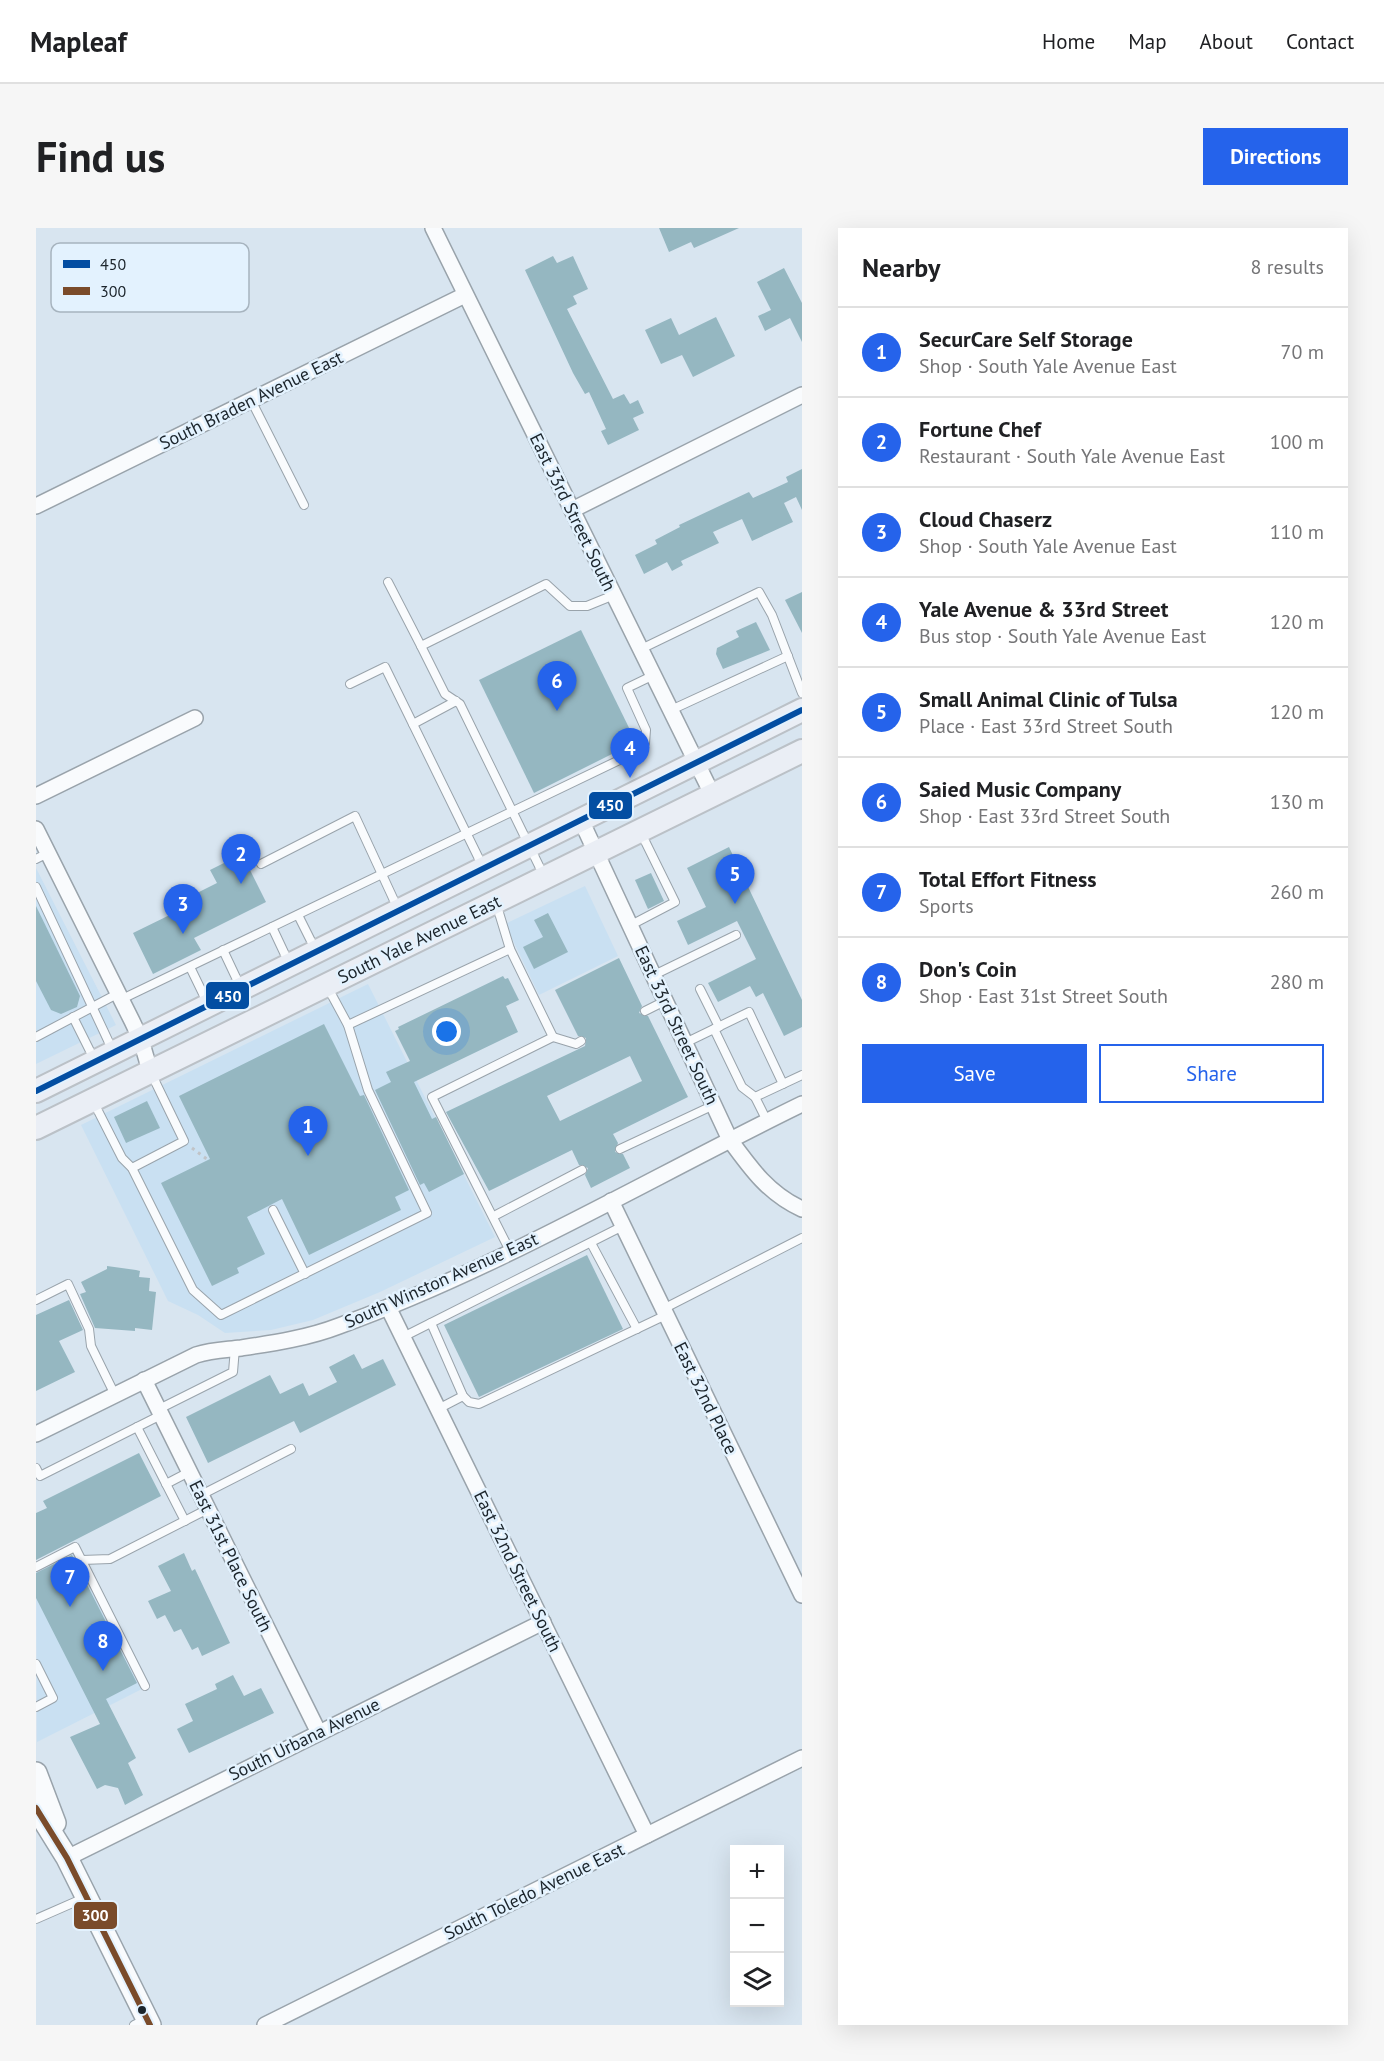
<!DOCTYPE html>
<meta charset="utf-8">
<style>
body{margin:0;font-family:"PT Sans",sans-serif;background:#f6f6f6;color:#202124}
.controls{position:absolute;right:18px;bottom:18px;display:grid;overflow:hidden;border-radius:0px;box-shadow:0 6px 24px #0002}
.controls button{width:54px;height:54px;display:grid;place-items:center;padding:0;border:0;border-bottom:2px solid #e0e0e0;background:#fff;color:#202124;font:30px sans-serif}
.you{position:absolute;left:411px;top:804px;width:21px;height:21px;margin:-15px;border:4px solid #fff;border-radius:50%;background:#1a73e8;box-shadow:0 0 0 9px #1a73e833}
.badge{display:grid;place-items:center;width:39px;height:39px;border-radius:50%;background:#2563eb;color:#fff;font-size:20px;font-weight:700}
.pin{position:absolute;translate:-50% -50px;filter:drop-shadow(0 2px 3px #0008)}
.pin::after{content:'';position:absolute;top:32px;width:21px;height:18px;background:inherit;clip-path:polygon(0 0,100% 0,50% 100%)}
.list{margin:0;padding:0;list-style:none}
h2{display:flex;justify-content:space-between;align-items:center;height:78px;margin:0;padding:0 24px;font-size:26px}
h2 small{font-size:20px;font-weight:400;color:#757577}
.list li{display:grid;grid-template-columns:39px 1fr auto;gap:18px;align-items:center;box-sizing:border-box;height:90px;padding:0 24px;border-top:2px solid #e0e0e0}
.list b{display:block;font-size:22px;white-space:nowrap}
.list p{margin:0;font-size:20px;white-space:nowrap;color:#757577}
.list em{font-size:20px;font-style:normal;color:#757577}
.actions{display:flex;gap:12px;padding:18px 24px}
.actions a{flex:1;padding:14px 0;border:2px solid #2563eb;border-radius:0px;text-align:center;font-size:21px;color:#2563eb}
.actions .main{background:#2563eb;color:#fff}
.icon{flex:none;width:33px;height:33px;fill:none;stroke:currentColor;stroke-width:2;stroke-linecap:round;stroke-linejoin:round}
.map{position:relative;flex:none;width:766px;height:1797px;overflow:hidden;border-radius:0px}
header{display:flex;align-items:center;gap:36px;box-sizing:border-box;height:84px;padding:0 30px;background:#fff;border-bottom:2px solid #e0e0e0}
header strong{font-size:28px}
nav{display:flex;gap:33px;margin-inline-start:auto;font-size:21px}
.intro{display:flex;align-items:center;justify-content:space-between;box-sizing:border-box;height:144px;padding:0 36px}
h1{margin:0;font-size:42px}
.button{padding:15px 27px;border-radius:0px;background:#2563eb;color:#fff;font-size:21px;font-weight:700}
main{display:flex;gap:36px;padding:0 36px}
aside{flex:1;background:#fff;border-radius:0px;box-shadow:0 6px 24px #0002}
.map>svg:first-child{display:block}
.built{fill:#c9e0f2}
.building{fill:#95b7c1;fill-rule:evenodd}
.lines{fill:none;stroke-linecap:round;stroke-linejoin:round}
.lane-casing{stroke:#99a3ab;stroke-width:10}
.street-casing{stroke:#99a3ab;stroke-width:18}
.secondary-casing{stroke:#99a3ab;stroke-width:24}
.primary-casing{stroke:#bbc1c7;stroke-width:26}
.path{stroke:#c1c4c8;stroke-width:3;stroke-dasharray:3 4.5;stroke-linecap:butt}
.lane{stroke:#f9fbfd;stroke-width:8}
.street{stroke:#f9fbfd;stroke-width:15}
.secondary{stroke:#f9fbfd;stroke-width:21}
.primary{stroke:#eaeef5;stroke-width:22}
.bus-1-casing{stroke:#e3f2fe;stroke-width:10}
.bus-2-casing{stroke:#e3f2fe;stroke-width:10}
.bus-1{stroke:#034ea2;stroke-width:6}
.bus-2{stroke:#7a4b2a;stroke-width:6}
.bus-dot{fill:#1b242b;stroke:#e3f2fe;stroke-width:2}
.labels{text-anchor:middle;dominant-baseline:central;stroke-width:5;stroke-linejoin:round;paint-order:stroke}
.street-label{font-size:18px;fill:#1b242b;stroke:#e3f2fe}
.key{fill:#e3f2fe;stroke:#a7b4bf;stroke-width:1.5}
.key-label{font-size:16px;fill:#1b242b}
.line-badge{stroke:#e3f2fe;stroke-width:2}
.badge-label{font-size:16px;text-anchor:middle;font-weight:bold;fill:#fff}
</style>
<header>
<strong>Mapleaf</strong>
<nav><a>Home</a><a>Map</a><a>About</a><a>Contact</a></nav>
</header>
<div class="intro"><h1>Find us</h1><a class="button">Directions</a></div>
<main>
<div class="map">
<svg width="766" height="1797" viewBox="0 0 766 1797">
<rect width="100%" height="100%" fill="#d8e5f0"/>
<g class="built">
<path d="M 0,640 L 80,797 L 0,836 Z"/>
<path d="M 549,658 L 582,728 L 503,767 L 469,696 Z"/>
<path d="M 332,756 L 459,1009 L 344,1064 L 277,1092 L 235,1102 L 189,1105 L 162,1087 L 132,1073 L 45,897 Z"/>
<path d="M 42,1315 L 114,1457 L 1,1514 L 0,1336 Z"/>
</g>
<g class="building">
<path d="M 623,0 L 703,0 L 658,20 L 655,14 L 633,24 Z"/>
<path d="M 517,28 L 521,35 L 537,28 L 552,61 L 537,68 L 541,76 L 531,81 L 577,171 L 588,166 L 594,176 L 602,172 L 608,185 L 597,190 L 603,202 L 572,217 L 565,203 L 570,201 L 553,164 L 549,166 L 537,145 L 489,42 Z"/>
<path d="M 748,40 L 766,75 L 766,114 L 754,90 L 729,103 L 722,88 L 735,82 L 721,54 Z"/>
<path d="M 680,89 L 699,128 L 657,149 L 646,127 L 625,136 L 609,102 L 635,90 L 643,107 Z"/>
<path d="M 766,241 L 766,282 L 760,269 L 748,275 L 757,294 L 716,313 L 706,291 L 677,304 L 683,315 L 645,333 L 647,337 L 636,343 L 631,334 L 608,346 L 599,327 L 621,316 L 619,312 L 644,299 L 643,297 L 713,264 L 717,270 L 752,254 L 750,249 Z"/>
<path d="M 766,364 L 766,405 L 749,372 Z"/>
<path d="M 720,394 L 734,422 L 687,441 L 680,426 L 681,420 L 703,409 L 700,403 Z"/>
<path d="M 545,402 L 600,514 L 498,565 L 443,452 Z"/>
<path d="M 693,619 L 766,772 L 766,799 L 748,808 L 727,765 L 720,769 L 714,758 L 682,774 L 672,755 L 720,731 L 701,693 L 652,717 L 641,693 L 670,679 L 651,640 Z"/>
<path d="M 206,626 L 230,674 L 158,710 L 165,722 L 117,746 L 97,705 L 146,681 L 143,674 L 181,655 L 174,642 Z"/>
<path d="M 615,645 L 628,673 L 612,681 L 599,652 Z"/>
<path d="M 0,678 L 44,768 L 41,779 L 25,786 L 15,782 L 0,753 Z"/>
<path d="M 512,685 L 532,724 L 498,741 L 487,719 L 507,709 L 498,692 Z"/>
<path d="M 583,730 L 606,778 L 603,785 L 612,788 L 652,869 L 577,906 L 582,915 L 579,924 L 587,926 L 594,940 L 555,960 L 549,947 L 552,940 L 543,937 L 536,922 L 453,963 L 410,884 L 549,818 L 550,810 L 542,808 L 519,762 ZM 594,828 L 606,853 L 524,893 L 511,868 Z"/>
<path d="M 467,748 L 469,751 L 472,750 L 483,772 L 470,778 L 482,804 L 378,854 L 396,891 L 400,889 L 428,946 L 393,964 L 388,955 L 384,957 L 339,862 L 355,854 L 350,844 L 374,833 L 359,803 L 363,801 L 362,799 Z"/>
<path d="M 288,796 L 324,868 L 328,867 L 373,962 L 359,969 L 365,982 L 273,1027 L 246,971 L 211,989 L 229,1026 L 201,1040 L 203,1045 L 176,1058 L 125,955 L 174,931 L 143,868 Z"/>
<path d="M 111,873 L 124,900 L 90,915 L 78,889 Z"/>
<path d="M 551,1027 L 587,1101 L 443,1169 L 408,1097 Z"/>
<path d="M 71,1038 L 100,1042 L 104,1043 L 103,1049 L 114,1050 L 113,1063 L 120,1064 L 116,1102 L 99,1100 L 99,1103 L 59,1100 L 44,1066 L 50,1064 L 45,1054 L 71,1041 Z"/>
<path d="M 33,1072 L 47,1102 L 23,1113 L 39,1144 L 0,1163 L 0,1087 Z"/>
<path d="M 318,1126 L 326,1141 L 347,1131 L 360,1157 L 264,1205 L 258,1193 L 172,1235 L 150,1189 L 234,1147 L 244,1166 L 267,1155 L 273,1168 L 301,1154 L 293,1139 Z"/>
<path d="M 103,1225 L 125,1268 L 0,1332 L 0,1285 L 11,1280 L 7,1273 Z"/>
<path d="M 148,1325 L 156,1343 L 159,1341 L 194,1415 L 166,1428 L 162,1419 L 156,1422 L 145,1401 L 138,1404 L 129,1387 L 121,1391 L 112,1373 L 135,1363 L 122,1338 Z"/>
<path d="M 36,1327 L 101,1455 L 70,1471 L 100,1530 L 92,1535 L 107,1567 L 89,1577 L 82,1560 L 69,1557 L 61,1561 L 34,1509 L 64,1496 L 0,1370 L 0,1345 Z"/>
<path d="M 197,1447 L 208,1468 L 225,1460 L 238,1485 L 153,1525 L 141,1501 L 157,1493 L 149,1476 L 181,1461 L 179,1456 Z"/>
</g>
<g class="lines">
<g class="lane-casing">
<g id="lane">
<path d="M 215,172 L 268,277"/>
<path d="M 352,354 L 385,418 L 510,356 L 534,378 L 551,378 L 578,367"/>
<path d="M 385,418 L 409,466 L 424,476 L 507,646"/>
<path d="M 605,421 L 723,364 L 736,387 L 766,465"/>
<path d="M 314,456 L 349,439 L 447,639"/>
<path d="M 635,482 L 752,428"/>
<path d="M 377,496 L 420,473"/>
<path d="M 0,631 L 12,625"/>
<path d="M 225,636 L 319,588 L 362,681"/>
<path d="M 0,659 L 77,823"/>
<path d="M 262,687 L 280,723"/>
<path d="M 595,697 L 639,674 L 605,605"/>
<path d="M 236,699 L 252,733"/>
<path d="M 474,721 L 517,809 L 396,869 L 474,1023"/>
<path d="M 187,722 L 204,758"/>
<path d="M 154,739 L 171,774"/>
<path d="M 618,747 L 700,707"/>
<path d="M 664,761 L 683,799"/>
<path d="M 86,771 L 600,524 L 609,515 L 610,502 L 591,460 L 618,447"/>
<path d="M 609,783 L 629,773"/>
<path d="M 37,789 L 58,831"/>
<path d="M 312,797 L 474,721 L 460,675"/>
<path d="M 678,801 L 706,859 L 719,869 L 766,847"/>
<path d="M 0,809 L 83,765"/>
<path d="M 517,809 L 540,816 L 545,813"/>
<path d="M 649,815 L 713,784 L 747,856"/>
<path d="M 719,869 L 731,893"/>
<path d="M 57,873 L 86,930 L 96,940 L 157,1062 L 185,1087 L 391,985 L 332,862 L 312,797 L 292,760"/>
<path d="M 584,921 L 678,877"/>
<path d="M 96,940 L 148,913 L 115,845"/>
<path d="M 237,982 L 269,1046"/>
<path d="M 458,988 L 546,942"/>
<path d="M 555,1015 L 601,1101"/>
<path d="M 0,1072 L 32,1056 L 53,1101 L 55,1118 L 79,1167"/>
<path d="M 627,1081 L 766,1010"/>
<path d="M 395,1095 L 427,1168 L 433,1174 L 443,1176 L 630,1087"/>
<path d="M 367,1109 L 587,998"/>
<path d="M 123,1181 L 197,1144 L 199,1120"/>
<path d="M 402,1181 L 427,1168"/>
<path d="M 101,1199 L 149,1293"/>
<path d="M 0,1240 L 4,1248 L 125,1187"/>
<path d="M 130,1256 L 153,1244"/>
<path d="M 165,1267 L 255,1221"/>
<path d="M 46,1332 L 74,1331 L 172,1281"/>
<path d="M 0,1339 L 39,1319 L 109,1458"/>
<path d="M 0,1436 L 17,1470 L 0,1479"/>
<path d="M 0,1691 L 48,1670"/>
<path d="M 98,1797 L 110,1791"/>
</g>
</g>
<g class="street-casing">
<g id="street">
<path d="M 397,0 L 677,568"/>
<path d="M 0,278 L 429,67"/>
<path d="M 536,282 L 766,167"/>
<path d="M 0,568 L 159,490"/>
<path d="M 544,590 L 694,912 C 715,941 733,966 766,981"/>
<path d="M 0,601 L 96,793 L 105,812 L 114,843"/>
<path d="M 575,973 L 766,1367"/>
<path d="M 352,1079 L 611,1607"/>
<path d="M 108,1152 L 282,1503"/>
<path d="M 0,1206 L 160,1127 C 176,1122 189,1122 205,1120 C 238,1115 272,1110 303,1098 C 463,1040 612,951 766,876"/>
<path d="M 31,1630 L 507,1394"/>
<path d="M 229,1797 L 766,1530"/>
</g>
</g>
<g class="secondary-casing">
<g id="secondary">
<path d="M 0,1545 L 19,1595"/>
<path d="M 0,1580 L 31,1630 L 114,1797"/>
</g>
</g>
<g class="primary-casing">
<g id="primary">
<path d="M 0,863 L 766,482"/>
<path d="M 0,900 L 766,523"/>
</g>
</g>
<path class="path" d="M 156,920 L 172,932"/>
<use href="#lane" class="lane"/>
<use href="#street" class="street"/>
<use href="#secondary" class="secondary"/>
<use href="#primary" class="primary"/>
<g class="bus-1-casing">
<path id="bus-1" d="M 0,863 L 766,482"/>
</g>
<g class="bus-2-casing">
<path id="bus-2" d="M 0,1580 L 31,1630 L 114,1797"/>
</g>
<use href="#bus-1" class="bus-1"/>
<use href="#bus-2" class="bus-2"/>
</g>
<circle class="bus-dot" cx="106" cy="1782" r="5"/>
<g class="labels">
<g class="street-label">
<text transform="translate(215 172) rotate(-26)">South Braden Avenue East</text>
<text transform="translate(537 284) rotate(64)">East 33rd Street South</text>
<text transform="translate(383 711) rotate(-26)">South Yale Avenue East</text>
<text transform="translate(641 797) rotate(65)">East 33rd Street South</text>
<text transform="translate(405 1052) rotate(-24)">South Winston Avenue East</text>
<text transform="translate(670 1170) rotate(64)">East 32nd Place</text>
<text transform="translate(195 1328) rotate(64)">East 31st Place South</text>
<text transform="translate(482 1343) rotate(64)">East 32nd Street South</text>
<text transform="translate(268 1511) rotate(-26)">South Urbana Avenue</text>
<text transform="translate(498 1663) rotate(-26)">South Toledo Avenue East</text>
</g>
</g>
<rect x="15" y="15" width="198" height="69" rx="9" class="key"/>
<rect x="27" y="32" width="27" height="8" fill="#034ea2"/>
<rect x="27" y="59" width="27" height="8" fill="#7a4b2a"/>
<g class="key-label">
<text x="64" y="42">450</text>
<text x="64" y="69">300</text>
</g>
<g class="line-badge">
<rect x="552" y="563" width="45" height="29" rx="6" fill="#034ea2"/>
<rect x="169" y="753" width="45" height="29" rx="6" fill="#034ea2"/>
<rect x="37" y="1673" width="45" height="29" rx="6" fill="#7a4b2a"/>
</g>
<g class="badge-label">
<text x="574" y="583">450</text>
<text x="192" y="774">450</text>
<text x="59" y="1693">300</text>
</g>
</svg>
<div class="controls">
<button>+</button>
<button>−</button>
<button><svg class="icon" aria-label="layers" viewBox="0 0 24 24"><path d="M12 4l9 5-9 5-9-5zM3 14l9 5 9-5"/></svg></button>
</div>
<div class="you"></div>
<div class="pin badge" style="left:272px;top:928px">1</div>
<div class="pin badge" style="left:205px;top:656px">2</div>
<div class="pin badge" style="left:147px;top:706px">3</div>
<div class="pin badge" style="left:594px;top:550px">4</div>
<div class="pin badge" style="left:699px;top:676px">5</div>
<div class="pin badge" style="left:521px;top:483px">6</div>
<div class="pin badge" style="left:34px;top:1379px">7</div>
<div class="pin badge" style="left:67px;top:1443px">8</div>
</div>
<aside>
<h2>Nearby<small>8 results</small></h2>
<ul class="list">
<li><span class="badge">1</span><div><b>SecurCare Self Storage</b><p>Shop · South Yale Avenue East</p></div><em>70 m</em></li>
<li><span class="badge">2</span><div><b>Fortune Chef</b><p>Restaurant · South Yale Avenue East</p></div><em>100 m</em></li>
<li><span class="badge">3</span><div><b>Cloud Chaserz</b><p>Shop · South Yale Avenue East</p></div><em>110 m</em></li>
<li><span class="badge">4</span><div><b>Yale Avenue &amp; 33rd Street</b><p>Bus stop · South Yale Avenue East</p></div><em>120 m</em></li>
<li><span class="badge">5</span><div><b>Small Animal Clinic of Tulsa</b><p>Place · East 33rd Street South</p></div><em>120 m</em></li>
<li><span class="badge">6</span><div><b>Saied Music Company</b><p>Shop · East 33rd Street South</p></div><em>130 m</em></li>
<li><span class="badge">7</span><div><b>Total Effort Fitness</b><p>Sports</p></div><em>260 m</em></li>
<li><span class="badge">8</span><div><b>Don's Coin</b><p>Shop · East 31st Street South</p></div><em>280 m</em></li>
</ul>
<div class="actions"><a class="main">Save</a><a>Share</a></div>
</aside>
</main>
